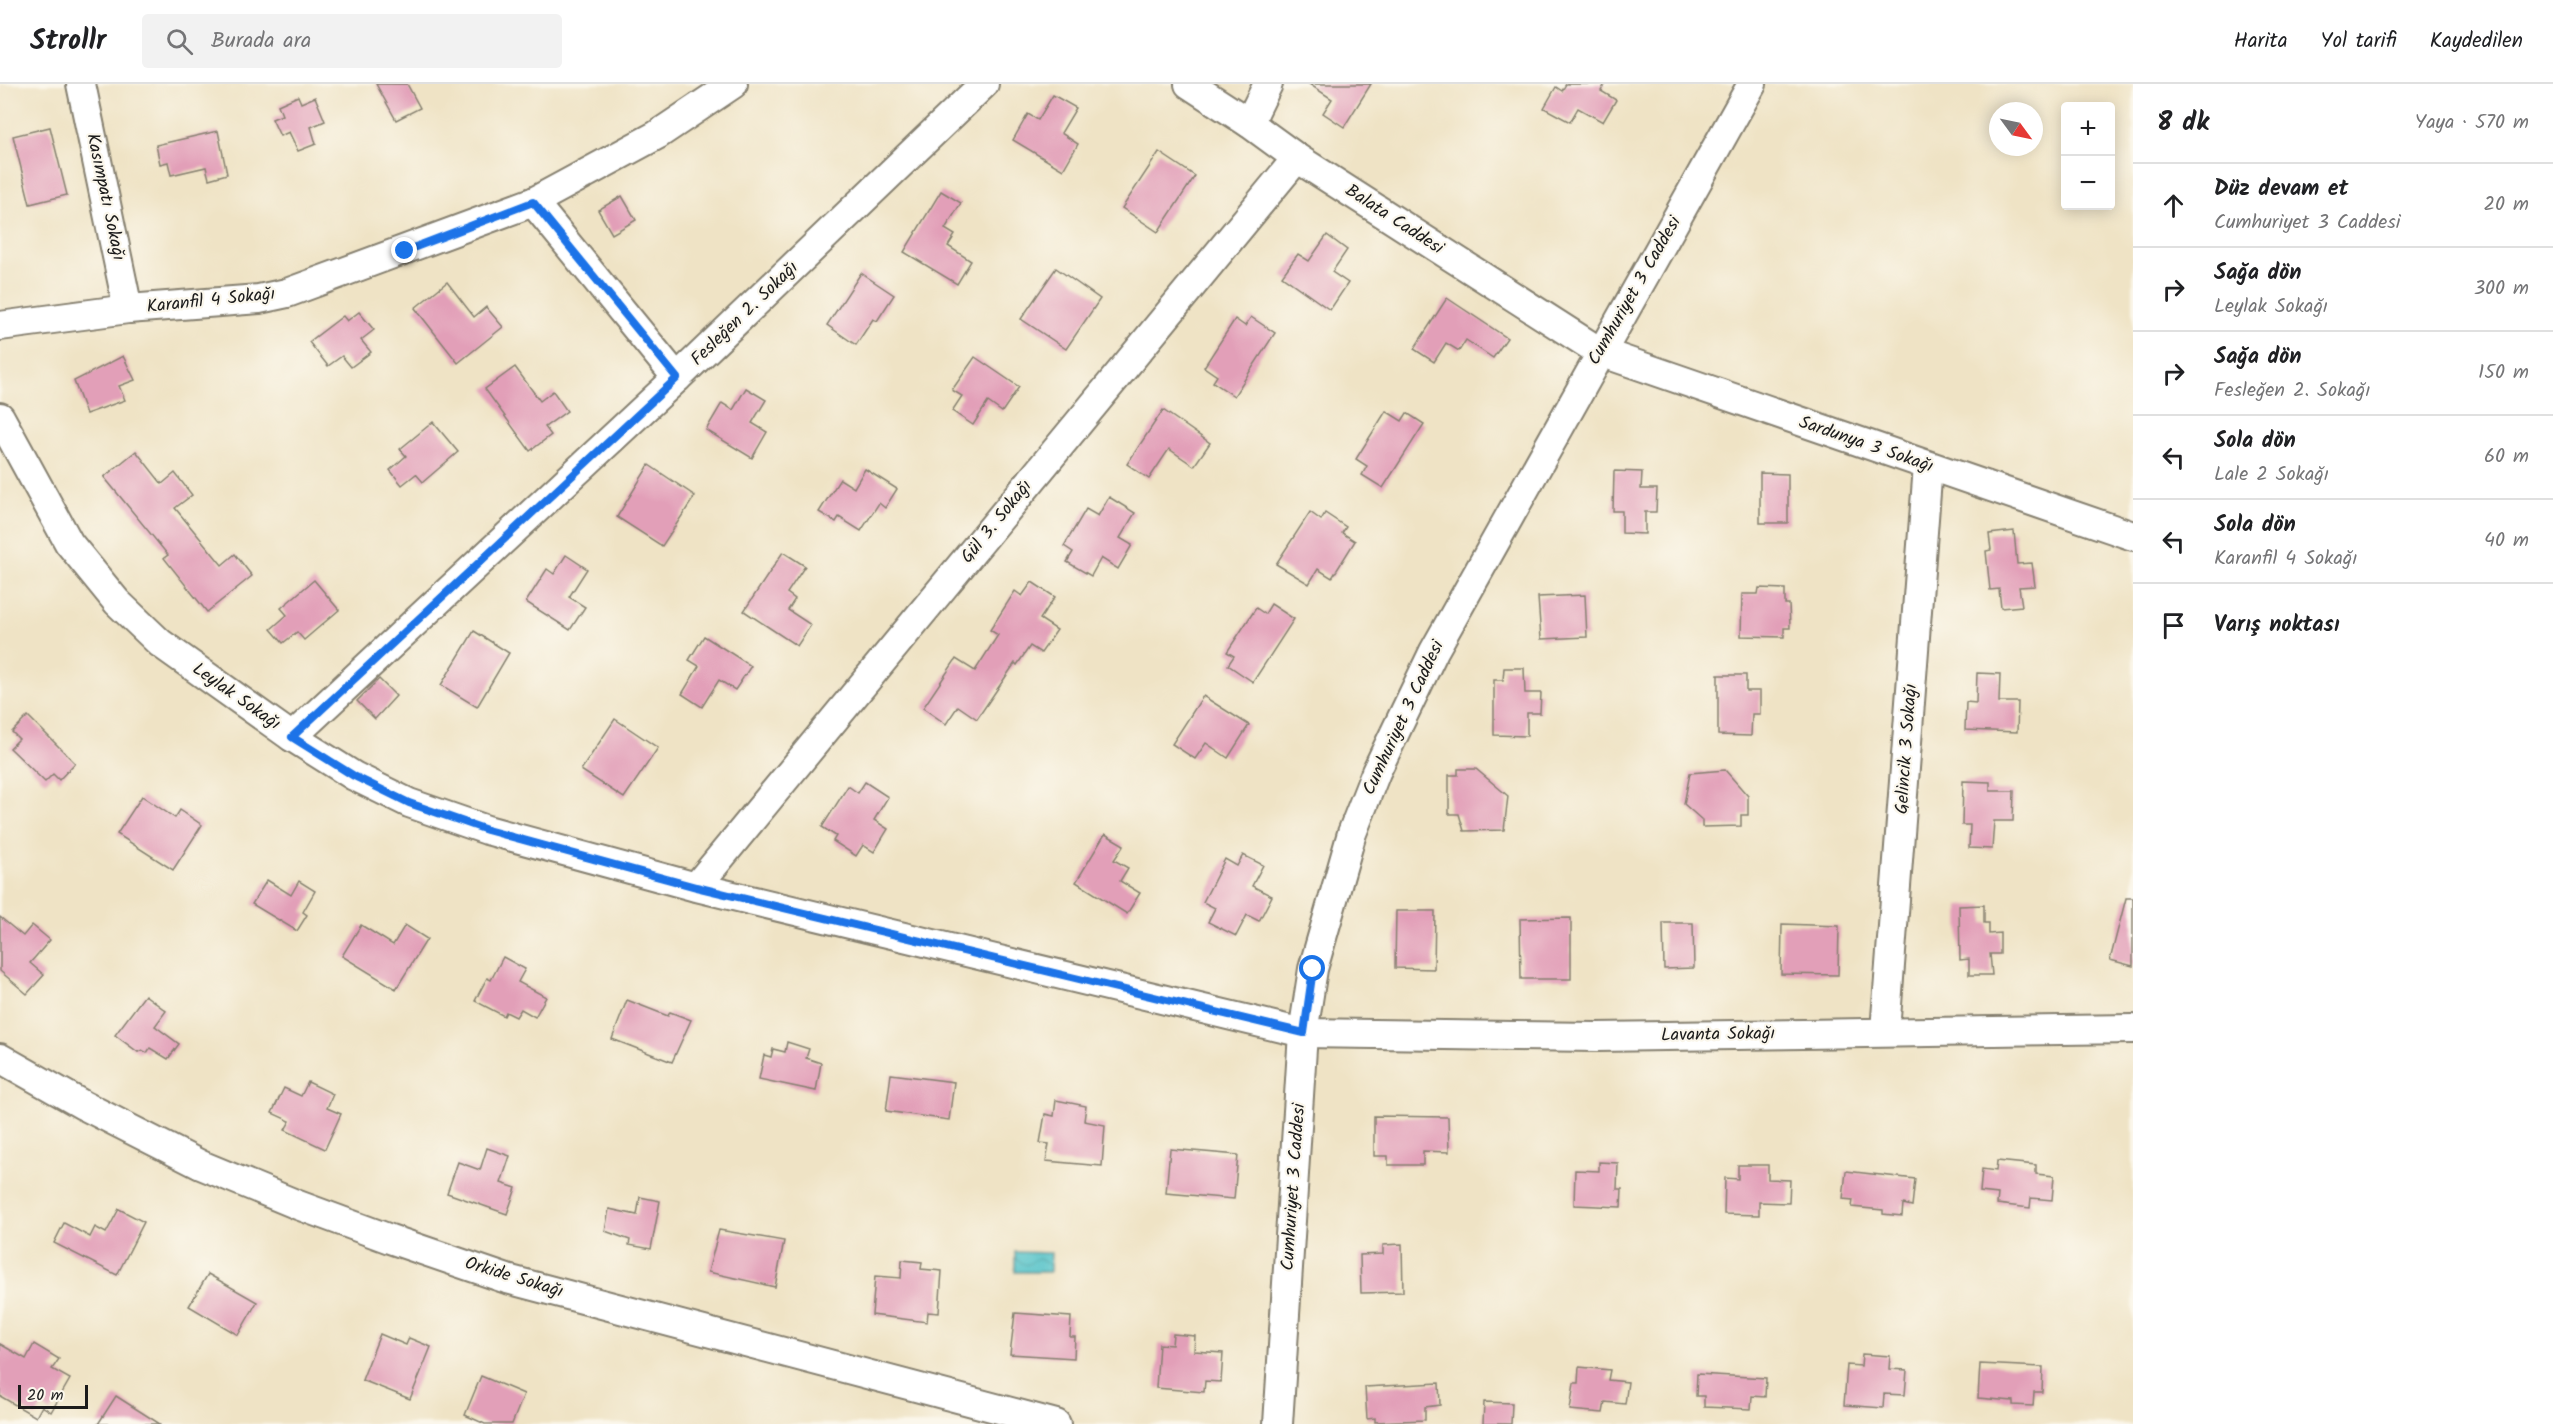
<!DOCTYPE html>
<html lang="tr">
<meta charset="utf-8">
<style>
body{margin:0;font-family:Kalam,sans-serif;background:#f2f2f2;color:#202124}
.controls{position:absolute;right:18px;top:18px;display:grid;overflow:hidden;border-radius:6px;box-shadow:0 3px 15px #0003}
.controls button{width:54px;height:54px;display:grid;place-items:center;padding:0;border:0;border-bottom:2px solid #e0e0e0;background:#fff;color:#202124;font:30px sans-serif}
.compass{position:absolute;left:1989px;top:18px;width:54px;height:54px;border-radius:50%;background:#fff;box-shadow:0 3px 15px #0003;rotate:123deg}
.scale{position:absolute;left:18px;bottom:15px;width:70px;box-sizing:border-box;padding-left:6px;border:3px solid #1c1c1c;border-top:0;font-size:16px;line-height:21px;white-space:nowrap;color:#1c1c1c;-webkit-text-stroke:4px #fbf7ec;paint-order:stroke}
.stop{position:absolute;width:18px;height:18px;margin:-14px;border:4px solid #1a73e8;border-radius:50%;background:#fff}
.stop.end{background:#1a73e8;border-color:#fff;box-shadow:0 2px 6px #0008}
.list{margin:0;padding:0;list-style:none}
h2{display:flex;justify-content:space-between;align-items:center;height:78px;margin:0;padding:0 24px;font-size:26px}
h2 small{font-size:20px;font-weight:400;color:#757577}
.list li{display:grid;grid-template-columns:39px 1fr auto;gap:18px;align-items:center;box-sizing:border-box;height:84px;padding:0 24px;border-top:2px solid #e0e0e0}
.list b{display:block;font-size:22px;white-space:nowrap}
.list p{margin:0;font-size:20px;white-space:nowrap;color:#757577}
.list em{font-size:20px;font-style:normal;color:#757577}
.icon{flex:none;width:33px;height:33px;fill:none;stroke:currentColor;stroke-width:2;stroke-linecap:round;stroke-linejoin:round}
.map{position:relative;flex:none;width:2133px;height:1340px;overflow:hidden}
header{display:flex;align-items:center;gap:36px;box-sizing:border-box;height:84px;padding:0 30px;background:#fff;border-bottom:2px solid #e0e0e0}
header strong{font-size:28px}
nav{display:flex;gap:33px;margin-inline-start:auto;font-size:21px}
.search{width:420px;height:54px;background:#f2f2f2;display:flex;align-items:center;gap:15px;box-sizing:border-box;padding:0 21px;border-radius:6px;color:#757577;font-size:22px}
main{display:flex}
aside{flex:1;background:#fff}
.map>svg:first-child{display:block}
.water{fill:url(#water-waves);stroke:#387072;stroke-width:1.5}
.building{fill:#e29fb8}
.lines{fill:none;stroke-linecap:round;stroke-linejoin:round}
.street-casing{stroke:#868070;stroke-width:32}
.street{stroke:#fff;stroke-width:28}
.route{stroke:#1a73e8;stroke-width:8}
.labels{text-anchor:middle;dominant-baseline:central;stroke-width:4.5;stroke-linejoin:round;paint-order:stroke}
.street-label{font-size:18px;fill:#1c1c1c;stroke:#fbf7ec}
</style>
<header>
<strong>Strollr</strong>
<div class="search"><svg class="icon" aria-label="search" viewBox="0 0 24 24"><circle cx="10" cy="10" r="6"/><path d="M15 15l6 6"/></svg>Burada ara</div>
<nav><a>Harita</a><a>Yol tarifi</a><a>Kaydedilen</a></nav>
</header>
<main>
<div class="map">
<svg width="2133" height="1340" viewBox="0 0 2133 1340">
<defs>
<pattern id="water-waves" width="16" height="10" patternUnits="userSpaceOnUse" patternTransform="scale(1.5)"><rect width="16" height="10" fill="#55c3c9"/><path d="M0 5q4-4 8 0t8 0" fill="none" stroke="#49a7ac"/></pattern>
</defs>
<rect width="100%" height="100%" fill="#fbf7ec"/>
<filter id="ink" filterUnits="userSpaceOnUse"><feTurbulence type="fractalNoise" baseFrequency=".0167" numOctaves="2"/><feDisplacementMap in="SourceGraphic" scale="12" xChannelSelector="R" yChannelSelector="G"/><feConvolveMatrix kernelMatrix="1 2 1 2 8 2 1 2 1" color-interpolation-filters="sRGB"/></filter>
<filter id="wash" filterUnits="userSpaceOnUse"><feTurbulence type="fractalNoise" baseFrequency=".008" numOctaves="4" result="noise"/><feDisplacementMap in="SourceGraphic" scale="24" xChannelSelector="R" yChannelSelector="G"/><feGaussianBlur stdDeviation="1.35" result="paint"/><feColorMatrix in="noise" values="0 0 0 0 0 0 0 0 0 0 0 0 0 0 0 0 0 1.4 0 .05"/><feComposite in="paint" operator="in"/></filter>
<g filter="url(#wash)">
<rect width="100%" height="100%" fill="#efe3c5"/>
<path class="water" d="M 1015,1168 L 1051,1169 L 1050,1188 L 1015,1188 Z"/>
<g id="blocks">
<g class="building">
<path d="M 376,0 L 407,0 L 420,24 L 396,36 Z"/>
<path d="M 1309,0 L 1371,0 L 1344,43 L 1323,29 L 1332,15 Z"/>
<path d="M 1566,0 L 1605,0 L 1601,7 L 1616,16 L 1603,38 L 1578,24 L 1570,38 L 1544,24 L 1556,3 L 1562,7 Z"/>
<path d="M 1053,11 L 1076,24 L 1061,49 L 1078,60 L 1063,86 L 1013,56 L 1028,30 L 1038,36 Z"/>
<path d="M 298,12 L 301,19 L 315,13 L 325,37 L 311,43 L 316,60 L 298,67 L 289,48 L 280,52 L 272,35 L 282,31 L 278,21 Z"/>
<path d="M 50,43 L 67,111 L 30,120 L 13,52 Z"/>
<path d="M 218,47 L 227,90 L 209,95 L 206,83 L 171,91 L 168,78 L 160,80 L 156,61 Z"/>
<path d="M 1159,68 L 1195,92 L 1158,148 L 1122,124 Z"/>
<path d="M 941,107 L 961,119 L 945,145 L 955,151 L 948,162 L 971,177 L 957,200 L 904,168 Z"/>
<path d="M 622,112 L 636,136 L 612,150 L 598,126 Z"/>
<path d="M 1327,151 L 1347,166 L 1332,188 L 1348,199 L 1330,226 L 1282,192 L 1298,170 L 1309,177 Z"/>
<path d="M 1056,184 L 1100,215 L 1066,265 L 1021,235 Z"/>
<path d="M 861,189 L 894,211 L 877,237 L 873,235 L 856,261 L 827,241 Z"/>
<path d="M 447,198 L 474,233 L 486,223 L 503,243 L 458,279 L 415,224 Z"/>
<path d="M 1447,214 L 1507,254 L 1493,274 L 1466,256 L 1459,267 L 1446,259 L 1434,278 L 1414,265 Z"/>
<path d="M 359,228 L 374,246 L 361,256 L 371,268 L 351,283 L 342,272 L 328,282 L 309,258 L 343,232 L 347,237 Z"/>
<path d="M 1251,233 L 1275,249 L 1234,312 L 1213,298 L 1217,292 L 1204,283 L 1235,235 L 1245,242 Z"/>
<path d="M 123,272 L 135,296 L 119,302 L 125,316 L 86,330 L 74,297 Z"/>
<path d="M 975,273 L 1019,303 L 1002,328 L 988,318 L 973,341 L 952,327 L 962,312 L 952,306 Z"/>
<path d="M 515,283 L 540,317 L 553,307 L 567,327 L 545,343 L 551,351 L 530,367 L 485,305 Z"/>
<path d="M 746,304 L 766,316 L 752,339 L 767,348 L 752,374 L 706,346 L 722,319 L 733,326 Z"/>
<path d="M 1163,326 L 1210,359 L 1194,382 L 1169,365 L 1149,395 L 1127,380 Z"/>
<path d="M 1386,327 L 1402,337 L 1407,329 L 1424,340 L 1383,404 L 1362,391 L 1367,382 L 1356,375 Z"/>
<path d="M 433,338 L 458,368 L 423,398 L 416,390 L 402,401 L 390,386 L 406,372 L 400,365 Z"/>
<path d="M 136,367 L 162,400 L 175,389 L 192,411 L 175,424 L 222,481 L 235,470 L 252,492 L 207,528 L 164,474 L 168,471 L 104,393 Z"/>
<path d="M 649,381 L 695,412 L 662,462 L 617,433 Z"/>
<path d="M 865,385 L 897,405 L 885,424 L 879,419 L 861,447 L 839,433 L 836,438 L 819,428 L 840,395 L 854,404 Z"/>
<path d="M 1614,387 L 1642,388 L 1641,405 L 1657,405 L 1656,428 L 1645,428 L 1645,450 L 1622,449 L 1622,427 L 1613,427 Z"/>
<path d="M 1760,389 L 1788,390 L 1788,439 L 1760,439 Z"/>
<path d="M 1109,413 L 1135,429 L 1120,454 L 1132,461 L 1118,485 L 1101,474 L 1091,492 L 1067,478 L 1073,468 L 1064,462 L 1086,425 L 1098,432 Z"/>
<path d="M 1310,428 L 1321,436 L 1325,429 L 1346,443 L 1342,449 L 1355,457 L 1332,494 L 1318,485 L 1309,500 L 1276,480 Z"/>
<path d="M 2014,447 L 2017,480 L 2032,479 L 2035,502 L 2019,503 L 2022,522 L 2001,524 L 1999,505 L 1990,506 L 1986,467 L 1991,466 L 1989,450 Z"/>
<path d="M 783,468 L 805,482 L 787,509 L 795,515 L 788,526 L 811,541 L 797,562 L 744,527 Z"/>
<path d="M 566,471 L 587,485 L 569,513 L 585,523 L 570,546 L 526,518 L 547,485 L 554,490 Z"/>
<path d="M 314,496 L 339,526 L 304,556 L 297,548 L 283,559 L 271,545 L 287,531 L 281,524 Z"/>
<path d="M 1032,498 L 1055,513 L 1040,535 L 1057,546 L 1041,569 L 1030,562 L 1017,581 L 1015,579 L 977,635 L 958,622 L 946,640 L 923,624 L 956,575 L 975,587 L 998,551 L 990,546 L 1015,507 L 1022,512 Z"/>
<path d="M 1759,504 L 1785,505 L 1785,520 L 1789,520 L 1790,544 L 1784,544 L 1784,553 L 1741,552 L 1742,510 L 1758,510 Z"/>
<path d="M 1585,511 L 1587,553 L 1541,555 L 1538,513 Z"/>
<path d="M 1271,520 L 1294,535 L 1253,598 L 1228,581 L 1234,572 L 1227,568 L 1256,524 L 1265,530 Z"/>
<path d="M 474,547 L 509,569 L 477,623 L 441,601 Z"/>
<path d="M 704,552 L 751,582 L 735,606 L 719,596 L 702,623 L 682,610 L 699,582 L 689,576 Z"/>
<path d="M 1504,584 L 1524,584 L 1525,609 L 1541,609 L 1540,629 L 1527,629 L 1527,652 L 1494,651 L 1494,596 L 1503,596 Z"/>
<path d="M 1977,589 L 2000,590 L 1999,618 L 2018,618 L 2017,648 L 1965,646 L 1966,618 L 1976,619 Z"/>
<path d="M 1718,591 L 1746,591 L 1746,607 L 1760,607 L 1760,630 L 1752,630 L 1751,652 L 1718,651 Z"/>
<path d="M 379,595 L 396,612 L 375,635 L 357,617 Z"/>
<path d="M 1203,612 L 1249,641 L 1228,674 L 1206,659 L 1195,675 L 1172,660 Z"/>
<path d="M 28,632 L 75,679 L 59,696 L 53,690 L 45,698 L 10,664 L 19,655 L 12,648 Z"/>
<path d="M 615,635 L 658,664 L 624,714 L 581,686 Z"/>
<path d="M 1458,685 L 1476,685 L 1508,712 L 1504,746 L 1464,747 L 1459,730 L 1449,730 L 1449,691 L 1458,691 Z"/>
<path d="M 1725,686 L 1748,712 L 1748,731 L 1741,731 L 1741,742 L 1702,743 L 1702,736 L 1684,720 L 1690,689 Z"/>
<path d="M 1963,697 L 1990,698 L 1990,707 L 2014,707 L 2013,737 L 1994,737 L 1992,765 L 1969,764 L 1970,741 L 1962,741 Z"/>
<path d="M 865,698 L 888,713 L 874,736 L 888,745 L 874,768 L 863,761 L 856,772 L 833,757 L 836,752 L 822,743 L 848,702 L 858,709 Z"/>
<path d="M 142,712 L 175,734 L 180,726 L 202,741 L 173,786 L 117,750 Z"/>
<path d="M 1105,750 L 1124,761 L 1114,776 L 1128,784 L 1120,797 L 1140,809 L 1127,830 L 1076,798 Z"/>
<path d="M 1243,771 L 1263,781 L 1252,802 L 1272,812 L 1259,837 L 1247,831 L 1236,852 L 1208,838 L 1215,824 L 1203,818 L 1225,775 L 1237,782 Z"/>
<path d="M 267,796 L 291,811 L 299,797 L 315,807 L 303,828 L 307,831 L 297,847 L 252,820 Z"/>
<path d="M 2126,814 L 2133,814 L 2133,882 L 2110,876 Z"/>
<path d="M 1984,821 L 1984,839 L 1989,839 L 1989,850 L 2000,849 L 2000,870 L 1990,870 L 1992,891 L 1969,891 L 1969,875 L 1960,876 L 1959,822 Z"/>
<path d="M 1396,827 L 1435,827 L 1434,885 L 1395,884 Z"/>
<path d="M 0,833 L 23,852 L 32,841 L 50,856 L 30,879 L 44,891 L 27,910 L 0,887 Z"/>
<path d="M 1571,834 L 1571,895 L 1521,895 L 1520,835 Z"/>
<path d="M 1663,839 L 1693,839 L 1694,884 L 1664,885 Z"/>
<path d="M 1782,840 L 1839,842 L 1838,891 L 1781,890 Z"/>
<path d="M 361,841 L 393,861 L 405,841 L 427,855 L 396,905 L 342,872 Z"/>
<path d="M 503,873 L 525,885 L 518,898 L 546,913 L 535,933 L 521,925 L 516,933 L 506,928 L 504,932 L 475,917 L 487,894 L 491,896 Z"/>
<path d="M 145,911 L 166,927 L 155,942 L 179,960 L 168,975 L 150,964 L 147,969 L 142,966 L 138,968 L 115,951 Z"/>
<path d="M 627,916 L 668,932 L 670,928 L 691,936 L 672,978 L 612,955 Z"/>
<path d="M 787,958 L 809,965 L 806,974 L 821,979 L 816,1007 L 759,995 L 764,971 L 771,973 L 773,965 L 785,968 Z"/>
<path d="M 891,990 L 954,998 L 949,1036 L 886,1027 Z"/>
<path d="M 308,998 L 333,1010 L 327,1024 L 341,1030 L 325,1065 L 285,1046 L 290,1037 L 272,1029 L 284,1004 L 301,1012 Z"/>
<path d="M 1056,1016 L 1086,1022 L 1084,1037 L 1105,1041 L 1102,1082 L 1046,1077 L 1049,1060 L 1040,1059 L 1045,1030 L 1054,1032 Z"/>
<path d="M 1374,1032 L 1448,1033 L 1449,1068 L 1423,1067 L 1423,1081 L 1388,1081 L 1388,1072 L 1374,1072 Z"/>
<path d="M 487,1064 L 510,1072 L 501,1099 L 516,1104 L 507,1130 L 447,1109 L 458,1078 L 480,1086 Z"/>
<path d="M 1170,1065 L 1238,1071 L 1234,1115 L 1166,1109 Z"/>
<path d="M 1997,1077 L 2036,1081 L 2036,1090 L 2054,1092 L 2052,1116 L 2031,1114 L 2030,1124 L 1997,1120 L 1998,1110 L 1980,1108 L 1982,1085 L 1996,1087 Z"/>
<path d="M 1599,1078 L 1618,1079 L 1617,1105 L 1622,1105 L 1621,1123 L 1574,1121 L 1575,1086 L 1599,1087 Z"/>
<path d="M 1738,1081 L 1768,1081 L 1768,1095 L 1790,1096 L 1789,1119 L 1759,1118 L 1759,1131 L 1724,1130 L 1725,1094 L 1738,1095 Z"/>
<path d="M 1846,1087 L 1915,1095 L 1912,1122 L 1903,1120 L 1902,1132 L 1883,1130 L 1883,1126 L 1852,1123 L 1853,1116 L 1843,1115 Z"/>
<path d="M 640,1113 L 660,1117 L 651,1165 L 629,1161 L 630,1156 L 605,1147 L 609,1125 L 637,1131 Z"/>
<path d="M 119,1125 L 144,1138 L 117,1191 L 54,1159 L 64,1139 L 90,1153 L 95,1143 L 106,1149 Z"/>
<path d="M 719,1146 L 784,1157 L 775,1203 L 708,1188 Z"/>
<path d="M 1402,1160 L 1403,1208 L 1361,1209 L 1360,1171 L 1383,1170 L 1383,1161 Z"/>
<path d="M 902,1176 L 922,1178 L 921,1185 L 942,1187 L 939,1229 L 928,1228 L 927,1238 L 872,1231 L 875,1192 L 901,1194 Z"/>
<path d="M 208,1190 L 257,1218 L 238,1251 L 189,1222 Z"/>
<path d="M 1015,1229 L 1071,1233 L 1070,1253 L 1075,1253 L 1074,1274 L 1010,1270 Z"/>
<path d="M 380,1250 L 406,1261 L 409,1254 L 431,1263 L 410,1315 L 362,1296 Z"/>
<path d="M 1173,1250 L 1195,1252 L 1194,1267 L 1223,1269 L 1221,1298 L 1205,1297 L 1204,1308 L 1156,1304 L 1159,1260 L 1172,1261 Z"/>
<path d="M 0,1260 L 26,1275 L 34,1260 L 59,1275 L 52,1285 L 70,1295 L 51,1328 L 42,1322 L 36,1333 L 0,1312 Z"/>
<path d="M 1862,1270 L 1890,1272 L 1889,1285 L 1907,1286 L 1905,1311 L 1884,1310 L 1883,1324 L 1844,1321 L 1847,1281 L 1861,1282 Z"/>
<path d="M 1980,1280 L 2043,1283 L 2042,1308 L 2034,1308 L 2033,1322 L 2013,1321 L 2013,1317 L 1978,1314 Z"/>
<path d="M 1579,1283 L 1610,1286 L 1608,1296 L 1628,1298 L 1625,1320 L 1605,1318 L 1603,1329 L 1570,1326 L 1574,1299 L 1578,1299 Z"/>
<path d="M 1697,1290 L 1766,1294 L 1765,1313 L 1752,1312 L 1751,1325 L 1704,1323 L 1704,1312 L 1696,1312 Z"/>
<path d="M 481,1292 L 524,1310 L 512,1340 L 485,1340 L 465,1331 Z"/>
<path d="M 1439,1299 L 1440,1321 L 1425,1323 L 1425,1336 L 1375,1338 L 1375,1334 L 1367,1335 L 1365,1303 Z"/>
<path d="M 116,1312 L 160,1340 L 98,1340 Z"/>
<path d="M 1484,1318 L 1512,1319 L 1511,1340 L 1483,1340 Z"/>
</g>
</g>
</g>
<g filter="url(#ink)">
<use href="#blocks" fill-opacity="0" stroke="#868070" stroke-width="1.5"/>
<g class="lines">
<g class="street-casing">
<g id="street">
<path d="M 81,0 L 128,225"/>
<path d="M 1189,0 L 1249,39 L 1297,74 L 1600,268 L 2133,452"/>
<path d="M 1249,39 L 1268,0"/>
<path d="M 533,118 L 677,294"/>
<path d="M 0,242 L 128,225 L 259,215 L 287,209 L 533,118 L 657,51 L 733,0"/>
<path d="M 0,333 L 69,459 L 117,518 L 160,559 L 292,653 L 354,692 L 409,719 L 487,746 L 696,803 L 1303,949 L 1597,953 L 2133,945"/>
<path d="M 292,653 L 677,294 L 984,0"/>
<path d="M 696,803 L 1297,74"/>
<path d="M 1885,947 L 1928,382"/>
<path d="M 0,974 L 83,1021 L 201,1081 L 298,1121 L 390,1155 L 507,1195 L 1056,1340"/>
<path d="M 1278,1340 L 1303,949 L 1313,885 L 1352,749 L 1376,688 L 1434,567 L 1752,0"/>
</g>
</g>
<use href="#street" class="street"/>
</g>
</g>
<g class="lines" filter="url(#ink)">
<path class="route" d="M 405,167 L 533,118 L 677,294 L 292,653 L 354,692 L 409,719 L 487,746 L 696,803 L 1304,949 L 1313,885"/>
</g>
<g class="labels">
<g class="street-label">
<text transform="translate(105 113) rotate(78)">Kasımpatı Sokağı</text>
<text transform="translate(1394 136) rotate(33)">Balata Caddesi</text>
<text transform="translate(1635 207) rotate(-60)">Cumhuriyet 3 Caddesi</text>
<text transform="translate(211 217) rotate(-6)">Karanfil 4 Sokağı</text>
<text transform="translate(745 230) rotate(-44)">Fesleğen 2. Sokağı</text>
<text transform="translate(1866 361) rotate(19)">Sardunya 3 Sokağı</text>
<text transform="translate(997 438) rotate(-51)">Gül 3. Sokağı</text>
<text transform="translate(236 613) rotate(35)">Leylak Sokağı</text>
<text transform="translate(1404 634) rotate(-65)">Cumhuriyet 3 Caddesi</text>
<text transform="translate(1907 665) rotate(-86)">Gelincik 3 Sokağı</text>
<text transform="translate(1718 951) rotate(-1)">Lavanta Sokağı</text>
<text transform="translate(1294 1103) rotate(-86)">Cumhuriyet 3 Caddesi</text>
<text transform="translate(514 1194) rotate(17)">Orkide Sokağı</text>
</g>
</g>
</svg>
<div class="controls">
<button>+</button>
<button>−</button>
</div>
<svg class="compass" viewBox="-18 -18 36 36"><path d="M0-13l5 13h-10z" fill="#e53935"/><path d="M0 13l5-13h-10z" fill="#757577"/></svg>
<div class="scale">20 m</div>
<div class="stop" style="left:1313px;top:885px"></div>
<div class="stop end" style="left:405px;top:167px"></div>
</div>
<aside>
<h2>8 dk<small>Yaya · 570 m</small></h2>
<ul class="list">
<li><svg class="icon" aria-label="ahead" viewBox="0 0 24 24"><path d="M12 20V5M6 11l6-6 6 6"/></svg><div><b>Düz devam et</b><p>Cumhuriyet 3 Caddesi</p></div><em>20 m</em></li>
<li><svg class="icon" aria-label="right" viewBox="0 0 24 24"><path d="M7 20v-9h11M14 6l5 5-5 5"/></svg><div><b>Sağa dön</b><p>Leylak Sokağı</p></div><em>300 m</em></li>
<li><svg class="icon" aria-label="right" viewBox="0 0 24 24"><path d="M7 20v-9h11M14 6l5 5-5 5"/></svg><div><b>Sağa dön</b><p>Fesleğen 2. Sokağı</p></div><em>150 m</em></li>
<li><svg class="icon" aria-label="left" viewBox="0 0 24 24"><path d="M17 20v-9H6M10 6l-5 5 5 5"/></svg><div><b>Sola dön</b><p>Lale 2 Sokağı</p></div><em>60 m</em></li>
<li><svg class="icon" aria-label="left" viewBox="0 0 24 24"><path d="M17 20v-9H6M10 6l-5 5 5 5"/></svg><div><b>Sola dön</b><p>Karanfil 4 Sokağı</p></div><em>40 m</em></li>
<li><svg class="icon" aria-label="arrive" viewBox="0 0 24 24"><path d="M6 21V4h12l-3 4 3 4H6"/></svg><div><b>Varış noktası</b></div></li>
</ul>
</aside>
</main>
